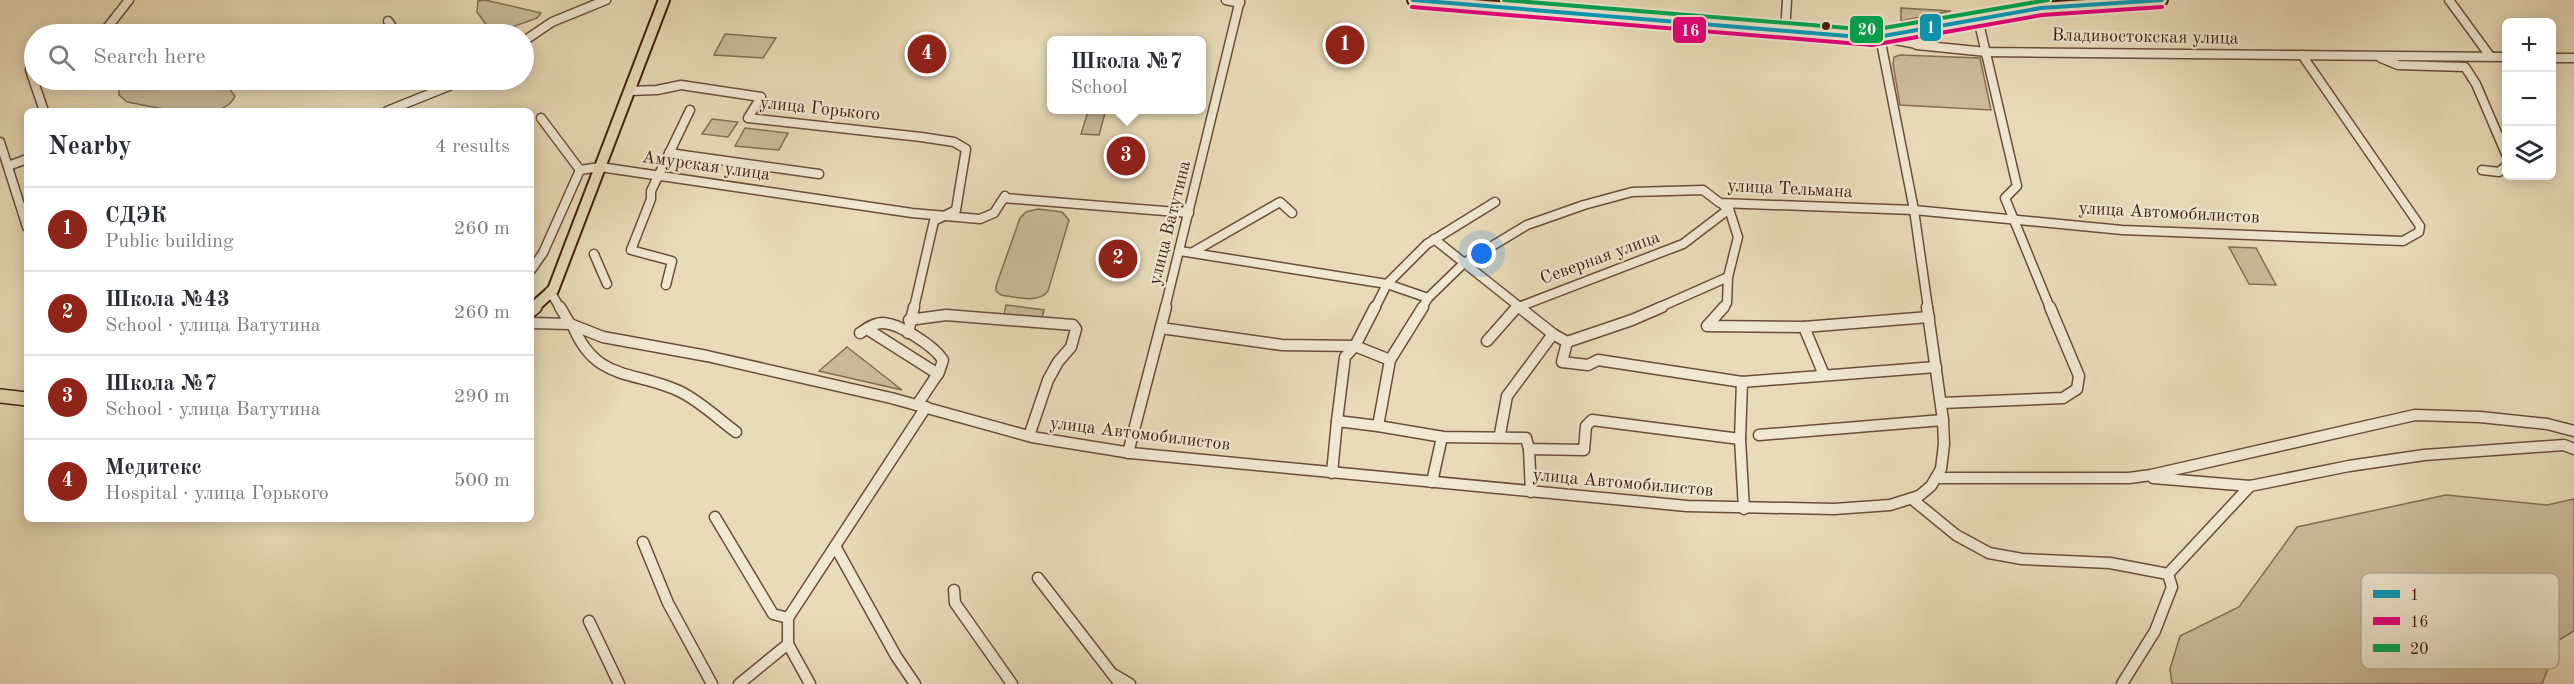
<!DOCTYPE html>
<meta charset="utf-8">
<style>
body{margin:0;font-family:"Old Standard TT",serif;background:#f7f7f7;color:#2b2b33}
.controls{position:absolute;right:18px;top:18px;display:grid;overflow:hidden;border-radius:9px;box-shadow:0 3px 15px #0003}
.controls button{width:54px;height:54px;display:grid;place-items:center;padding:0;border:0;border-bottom:2px solid #e1e1e2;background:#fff;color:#2b2b33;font:30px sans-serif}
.you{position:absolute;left:1482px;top:254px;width:21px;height:21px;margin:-15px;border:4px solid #fff;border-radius:50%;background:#1a73e8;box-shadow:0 0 0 9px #1a73e833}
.badge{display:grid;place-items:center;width:39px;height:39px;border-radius:50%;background:#8f2418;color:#fff;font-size:20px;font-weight:700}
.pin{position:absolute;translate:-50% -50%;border:3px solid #fff;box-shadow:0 2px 6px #0006}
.popup{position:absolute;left:1047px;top:36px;width:159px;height:78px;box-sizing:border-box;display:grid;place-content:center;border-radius:9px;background:#fff;filter:drop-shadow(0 2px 4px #0005);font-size:20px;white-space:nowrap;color:#7c7c81}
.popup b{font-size:22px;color:#2b2b33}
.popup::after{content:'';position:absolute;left:50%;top:100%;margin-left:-12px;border:12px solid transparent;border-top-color:#fff}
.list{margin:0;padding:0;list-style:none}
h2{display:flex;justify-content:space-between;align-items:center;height:78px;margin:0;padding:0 24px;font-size:26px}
h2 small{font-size:20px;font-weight:400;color:#7c7c81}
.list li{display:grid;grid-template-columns:39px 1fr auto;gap:18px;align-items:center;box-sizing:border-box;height:84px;padding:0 24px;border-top:2px solid #e1e1e2}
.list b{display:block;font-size:22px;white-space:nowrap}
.list p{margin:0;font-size:20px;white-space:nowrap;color:#7c7c81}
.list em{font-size:20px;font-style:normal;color:#7c7c81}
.icon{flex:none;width:33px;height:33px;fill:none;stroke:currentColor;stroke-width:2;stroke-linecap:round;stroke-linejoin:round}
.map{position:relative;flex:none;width:2574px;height:684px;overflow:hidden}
.search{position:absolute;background:#fff;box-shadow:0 3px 15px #0003;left:24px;top:24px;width:510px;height:66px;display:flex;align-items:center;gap:15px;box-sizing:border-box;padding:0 21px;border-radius:33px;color:#7c7c81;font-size:22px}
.panel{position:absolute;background:#fff;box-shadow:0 3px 15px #0003;left:24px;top:108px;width:510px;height:414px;border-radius:9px}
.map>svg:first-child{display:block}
.green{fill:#ccbb9b;stroke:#866d55;stroke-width:1.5}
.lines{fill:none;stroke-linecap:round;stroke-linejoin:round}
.minor-far1-casing{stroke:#6a4e39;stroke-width:11}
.minor-casing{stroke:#6a4e39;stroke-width:13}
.major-far1-casing{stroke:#401f0f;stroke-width:14}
.major-casing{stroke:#401f0f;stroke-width:16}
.minor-far1{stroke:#f1e8d1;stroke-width:8}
.minor{stroke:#f1e8d1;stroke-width:10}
.major-far1{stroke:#e9dbb8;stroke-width:10}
.major{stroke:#e9dbb8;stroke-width:13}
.bus-1-casing{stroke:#f1e8d1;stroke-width:8}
.bus-2-casing{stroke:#f1e8d1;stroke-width:8}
.bus-3-casing{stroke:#f1e8d1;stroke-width:8}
.bus-1{stroke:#069bbb;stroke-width:4}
.bus-2{stroke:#e5007d;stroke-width:4}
.bus-3{stroke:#00a651;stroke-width:4}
.bus-dot{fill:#401f0f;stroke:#f1e8d1;stroke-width:2}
.labels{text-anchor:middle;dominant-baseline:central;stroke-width:4.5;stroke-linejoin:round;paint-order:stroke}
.street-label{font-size:18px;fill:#401f0f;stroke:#f1e8d1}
.key{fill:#f1e8d1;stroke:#bcac97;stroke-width:1.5}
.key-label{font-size:16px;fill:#401f0f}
.line-badge{stroke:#f1e8d1;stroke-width:2}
.badge-label{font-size:16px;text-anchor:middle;font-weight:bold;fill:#fff}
</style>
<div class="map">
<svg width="2574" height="684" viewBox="0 0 2574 684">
<rect width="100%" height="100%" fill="#e9dbb8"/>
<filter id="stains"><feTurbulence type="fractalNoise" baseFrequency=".00333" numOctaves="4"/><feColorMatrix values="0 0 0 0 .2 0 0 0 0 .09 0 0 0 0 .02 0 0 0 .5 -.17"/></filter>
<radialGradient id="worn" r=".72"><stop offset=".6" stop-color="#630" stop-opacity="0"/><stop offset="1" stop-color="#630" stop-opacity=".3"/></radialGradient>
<g class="green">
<path d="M 485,0 L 541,13 L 537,18 L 493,34 L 477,12 L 478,1 Z"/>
<path d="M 1901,8 L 1951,11 L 1901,21 Z"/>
<path d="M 725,34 L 776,38 L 763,58 L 714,55 Z"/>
<path d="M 1900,55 L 1980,58 L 1991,110 L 1900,105 L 1893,64 L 1894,57 Z"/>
<path d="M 130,80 L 194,80 L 228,87 L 235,96 C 223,126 151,106 127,102 L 119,95 L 119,89 Z"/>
<path d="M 1088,112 L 1105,113 L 1099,135 L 1081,134 Z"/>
<path d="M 712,119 L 738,122 L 728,137 L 702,134 Z"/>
<path d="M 745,128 L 788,133 L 779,150 L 735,146 Z"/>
<path d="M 1038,209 L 1062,212 L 1069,220 L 1048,291 C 1039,304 1014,297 1001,295 L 996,291 L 996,286 L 1020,218 L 1026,212 Z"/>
<path d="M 2229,247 L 2256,248 L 2276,285 L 2249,284 Z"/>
<path d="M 1006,305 L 1044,310 L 1042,318 L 1004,314 Z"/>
<path d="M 847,347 L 902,390 L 819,371 Z"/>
<path d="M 2446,495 L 2547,505 L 2574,499 L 2574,631 L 2559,640 L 2542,684 L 2172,684 L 2170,669 L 2180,636 L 2239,607 L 2297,527 Z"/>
</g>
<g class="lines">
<g class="minor-far1-casing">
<g id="minor-far1">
<path d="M 1226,0 L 1240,3"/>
<path d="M 2449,0 L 2490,56"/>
<path d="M 1978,19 L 2017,186 L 2005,198 L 2050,308"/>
<path d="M 388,21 L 397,34"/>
<path d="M 1785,32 L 1787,0"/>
<path d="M 110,34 L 103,33 L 129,0"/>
<path d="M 524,41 L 552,22 L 606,0"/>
<path d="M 1917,45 L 1987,52 L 2506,57"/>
<path d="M 1922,45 L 1880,37 L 1914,210 L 1928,308"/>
<path d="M 2381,58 L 2398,65 L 2465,67 L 2476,84 L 2506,154"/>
<path d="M 2552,58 L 2574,58"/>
<path d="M 34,66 L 30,70 L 44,111"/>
<path d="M 375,80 L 391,82 L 399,80"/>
<path d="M 629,91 L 657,90 L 681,85 L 761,97 L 748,118 L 921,137 L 954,142 L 966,149 L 956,210 L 934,221 L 914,308"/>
<path d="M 387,111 L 464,80"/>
<path d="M 541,118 L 580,170"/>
<path d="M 0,142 L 27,227"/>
<path d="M 669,153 L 819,174"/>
<path d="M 8,166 L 27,159"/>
<path d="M 2482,170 L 2499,172 L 2506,166"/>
<path d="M 1004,198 L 1189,213"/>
<path d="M 1434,239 L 1521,308"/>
<path d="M 1180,251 L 1387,284 L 1428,298"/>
<path d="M 1193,252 L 1280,202 L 1292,213"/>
<path d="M 594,254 L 607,284"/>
<path d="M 531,270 L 543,253 L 580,170 L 600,167 L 912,213 L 980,219 L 994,213 L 1005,196"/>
<path d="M 666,285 L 672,261 L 631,250 L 651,199 L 651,191 L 690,110"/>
<path d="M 550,291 L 560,308"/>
<path d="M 1165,308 L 1240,0"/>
<path d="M 1375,308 L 1387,284 L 1427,244 L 1495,202"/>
<path d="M 1422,308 L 1428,298 L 1464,263 L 1527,225 L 1584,205 L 1632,192 L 1703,190 L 1720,203 L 1914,210 L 2122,230 L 2403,241 L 2419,232 L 2420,226 L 2302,55"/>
<path d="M 1516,308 L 1683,244 L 1729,209"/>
<path d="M 1658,308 L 1728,277"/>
<path d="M 1722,308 L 1727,303 L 1728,277 L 1738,237 L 1729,209 L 1724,206"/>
</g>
</g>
<g class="minor-casing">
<g id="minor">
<path d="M 560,307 L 570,324 L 603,337 L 707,356 L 891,398 L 1032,437 L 1131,453 L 1687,506 L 1834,509 L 1890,505 L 1919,496 L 1931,486 L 1941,469 L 1944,444 L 1943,420 L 1927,307"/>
<path d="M 1724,307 L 1707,326 L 1804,327"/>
<path d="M 909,320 L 946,315 L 1073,325 L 1076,329 L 1071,347 L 1058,362 L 1048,380 L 1029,436"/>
<path d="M 531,323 L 570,324"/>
<path d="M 573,326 C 596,382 633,370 679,391 C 700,401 717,418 736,432"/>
<path d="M 1161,328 L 1282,345 L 1355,346 L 1390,360"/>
<path d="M 867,329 L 938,374"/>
<path d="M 860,333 C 866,329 874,323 882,323 C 899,323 934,346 943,360 L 939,372 L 917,405"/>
<path d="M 908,333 L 914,307"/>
<path d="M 1553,334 L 1567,342 L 1562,362 L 1588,365 L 1598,360 L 1742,382"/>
<path d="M 1487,341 L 1517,307"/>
<path d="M 1567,342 L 1632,320 L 1662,307"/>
<path d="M 1824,375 L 1804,327 L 1929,317"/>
<path d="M 1941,403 L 2063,398 L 2077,389 L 2079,376 L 2050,307"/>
<path d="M 1337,421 L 1345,357 L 1355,346 L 1375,307"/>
<path d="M 1378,426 L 1443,437 L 1526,438 L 1529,449 L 1584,450 L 1586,426 L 1592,420 L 1740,439"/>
<path d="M 1500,434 L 1507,396 L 1553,334 L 1519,307"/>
<path d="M 1759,435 L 1943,420"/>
<path d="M 1529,449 L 1531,492"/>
<path d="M 1128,453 L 1166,307"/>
<path d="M 1332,473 L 1337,421 L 1378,426 L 1390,360 L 1423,307"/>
<path d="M 1936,478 L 2129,478 L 2151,475 L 2415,415 L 2480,417 L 2547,424 L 2574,431"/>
<path d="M 2153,478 L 2250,486 L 2349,466 L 2424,455 L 2564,445 L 2574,449"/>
<path d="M 1432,482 L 1442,437"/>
<path d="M 1912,499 L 1956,535 L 1989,553 L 2022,559 L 2110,563 L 2168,574 L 2172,587 L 2155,631 L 2122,684"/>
<path d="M 1744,509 L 1740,439 L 1742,382 L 1936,367"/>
<path d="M 715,517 L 773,614 L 788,618"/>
<path d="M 643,542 L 668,603 L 712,684"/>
<path d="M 835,546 L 896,656 L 915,684"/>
<path d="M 2168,574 L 2250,486"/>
<path d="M 1038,578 L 1120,684"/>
<path d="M 954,590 L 955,603 L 1012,684"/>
<path d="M 589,621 L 619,684"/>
<path d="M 788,644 L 810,684"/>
<path d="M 1115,675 L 1130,684"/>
<path d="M 739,684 L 788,644 L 788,618 L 926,407"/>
</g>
</g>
<g class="major-far1-casing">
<g id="major-far1">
<path d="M 1413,0 L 1872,38 L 2041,8 L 2162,0"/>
<path d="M 533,308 L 553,290 L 664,0"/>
</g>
</g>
<g class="major-casing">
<g id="major">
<path d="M 531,310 L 535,307"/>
<path d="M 0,396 L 27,399"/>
</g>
</g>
<use href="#minor-far1" class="minor-far1"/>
<use href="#minor" class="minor"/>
<use href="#major-far1" class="major-far1"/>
<use href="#major" class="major"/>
<g class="bus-1-casing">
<path id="bus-1" d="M 1413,0 L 1872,38 L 2041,8 L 2162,0"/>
</g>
<g class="bus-2-casing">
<path id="bus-2" d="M 1412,7 L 1872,45 L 2042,15 L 2162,7"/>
</g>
<g class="bus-3-casing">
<path id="bus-3" d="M 1504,0 L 1872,30 L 2048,0"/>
</g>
<use href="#bus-1" class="bus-1"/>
<use href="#bus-2" class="bus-2"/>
<use href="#bus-3" class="bus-3"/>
</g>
<circle class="bus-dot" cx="1826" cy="26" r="5"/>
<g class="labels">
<g class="street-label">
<text transform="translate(2145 37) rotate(1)">Владивостокская улица</text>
<text transform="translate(820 109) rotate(6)">улица Горького</text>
<text transform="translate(706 166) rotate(8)">Амурская улица</text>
<text transform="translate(1790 189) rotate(3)">улица Тельмана</text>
<text transform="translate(2169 213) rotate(3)">улица Автомобилистов</text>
<text transform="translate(1170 223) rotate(-76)">улица Ватутина</text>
<text transform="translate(1600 258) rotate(-20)">Северная улица</text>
<text transform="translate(1140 434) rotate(7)">улица Автомобилистов</text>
<text transform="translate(1623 483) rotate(5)">улица Автомобилистов</text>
</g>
</g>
<rect x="2361" y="573" width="198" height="96" rx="9" class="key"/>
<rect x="2373" y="590" width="27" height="8" fill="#069bbb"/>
<rect x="2373" y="617" width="27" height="8" fill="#e5007d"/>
<rect x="2373" y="644" width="27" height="8" fill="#00a651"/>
<g class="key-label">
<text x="2410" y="600">1</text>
<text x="2410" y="627">16</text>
<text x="2410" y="654">20</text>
</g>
<g class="line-badge">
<rect x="1919" y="13" width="23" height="29" rx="6" fill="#069bbb"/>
<rect x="1849" y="15" width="35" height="29" rx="6" fill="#00a651"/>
<rect x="1672" y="16" width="35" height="28" rx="6" fill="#e5007d"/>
</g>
<g class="badge-label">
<text x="1931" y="33">1</text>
<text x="1867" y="35">20</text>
<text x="1690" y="36">16</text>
</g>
<rect width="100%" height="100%" filter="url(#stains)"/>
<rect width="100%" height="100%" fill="url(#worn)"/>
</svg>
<div class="controls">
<button>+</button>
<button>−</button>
<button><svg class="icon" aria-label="layers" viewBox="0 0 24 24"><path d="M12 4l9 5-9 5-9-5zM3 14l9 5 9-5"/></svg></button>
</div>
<div class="you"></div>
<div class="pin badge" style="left:1345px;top:45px">1</div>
<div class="pin badge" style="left:1118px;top:259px">2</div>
<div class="pin badge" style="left:1126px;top:156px">3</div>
<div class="popup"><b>Школа №7</b>School</div>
<div class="pin badge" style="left:927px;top:54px">4</div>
<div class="search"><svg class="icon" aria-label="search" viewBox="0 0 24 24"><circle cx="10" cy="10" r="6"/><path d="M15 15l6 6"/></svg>Search here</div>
<section class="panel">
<h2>Nearby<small>4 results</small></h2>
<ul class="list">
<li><span class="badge">1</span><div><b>СДЭК</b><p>Public building</p></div><em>260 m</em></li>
<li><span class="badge">2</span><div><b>Школа №43</b><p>School · улица Ватутина</p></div><em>260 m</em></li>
<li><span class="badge">3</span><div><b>Школа №7</b><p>School · улица Ватутина</p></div><em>290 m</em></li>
<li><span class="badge">4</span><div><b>Медитекс</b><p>Hospital · улица Горького</p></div><em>500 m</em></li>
</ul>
</section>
</div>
